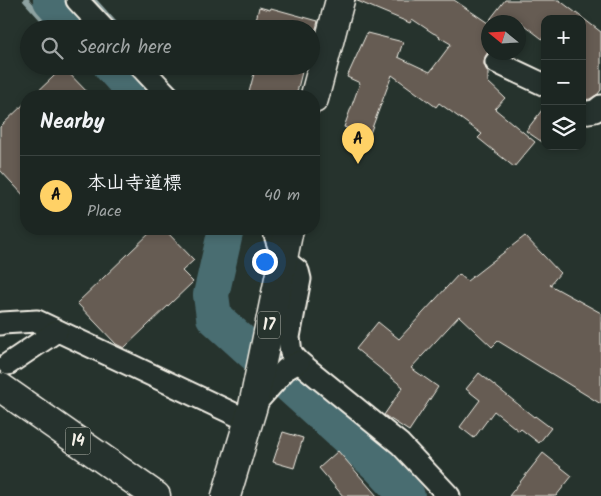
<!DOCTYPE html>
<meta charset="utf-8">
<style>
body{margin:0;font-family:Kalam,"Klee One",sans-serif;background:#252e2a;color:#f1f3f6}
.controls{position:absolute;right:15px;top:15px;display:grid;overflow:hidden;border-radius:10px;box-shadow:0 2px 8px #0003}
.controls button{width:45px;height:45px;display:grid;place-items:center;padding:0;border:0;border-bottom:1px solid #3a4340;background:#1c2622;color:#f1f3f6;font:25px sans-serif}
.compass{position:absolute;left:481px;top:15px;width:45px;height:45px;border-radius:50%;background:#1c2622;box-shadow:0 2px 8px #0003;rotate:288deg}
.you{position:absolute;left:264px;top:261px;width:18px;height:18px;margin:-12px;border:4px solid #fff;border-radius:50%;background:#1a73e8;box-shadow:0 0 0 8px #1a73e833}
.badge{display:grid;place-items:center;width:32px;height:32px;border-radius:50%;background:#ffd166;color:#111;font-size:16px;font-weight:700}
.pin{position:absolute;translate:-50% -41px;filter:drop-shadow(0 1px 2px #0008)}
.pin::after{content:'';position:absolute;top:26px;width:18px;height:15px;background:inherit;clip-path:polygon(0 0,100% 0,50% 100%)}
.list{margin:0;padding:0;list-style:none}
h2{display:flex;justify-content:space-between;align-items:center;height:65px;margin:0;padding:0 20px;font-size:21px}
h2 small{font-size:16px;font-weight:400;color:#a0a5a5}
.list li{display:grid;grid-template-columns:32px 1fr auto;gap:15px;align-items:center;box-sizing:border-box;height:80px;padding:0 20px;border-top:1px solid #3a4340}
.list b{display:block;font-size:19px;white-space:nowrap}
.list p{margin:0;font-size:16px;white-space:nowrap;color:#a0a5a5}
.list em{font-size:16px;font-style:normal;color:#a0a5a5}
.icon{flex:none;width:28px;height:28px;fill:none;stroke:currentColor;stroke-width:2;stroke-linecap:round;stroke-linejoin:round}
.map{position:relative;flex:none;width:601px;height:496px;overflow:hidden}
.search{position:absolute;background:#1c2622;box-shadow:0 2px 8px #0003;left:20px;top:20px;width:300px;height:55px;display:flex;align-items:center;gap:12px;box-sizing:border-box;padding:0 18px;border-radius:28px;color:#a0a5a5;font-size:19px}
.panel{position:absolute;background:#1c2622;box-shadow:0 2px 8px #0003;left:20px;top:90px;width:300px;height:145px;border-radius:20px}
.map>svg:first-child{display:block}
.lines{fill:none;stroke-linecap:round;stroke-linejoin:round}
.stream{stroke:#8ea2a1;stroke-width:6}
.river{stroke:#4a6d71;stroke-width:36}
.building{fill:#665b52;stroke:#f4f1e8}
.minor-casing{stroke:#f4f1e8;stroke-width:25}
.major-casing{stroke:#f4f1e8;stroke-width:31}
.minor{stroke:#26332d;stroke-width:21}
.major{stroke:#26332d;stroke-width:28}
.labels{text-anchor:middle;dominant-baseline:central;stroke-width:5;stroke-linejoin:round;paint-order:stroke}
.shield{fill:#26332d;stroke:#b6b8b0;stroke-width:1}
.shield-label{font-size:16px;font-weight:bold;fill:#f4f1e8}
</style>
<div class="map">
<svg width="601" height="496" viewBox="0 0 601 496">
<rect width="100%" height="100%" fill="#26332d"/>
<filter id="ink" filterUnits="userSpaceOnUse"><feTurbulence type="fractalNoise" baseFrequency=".02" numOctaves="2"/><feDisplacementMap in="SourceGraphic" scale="10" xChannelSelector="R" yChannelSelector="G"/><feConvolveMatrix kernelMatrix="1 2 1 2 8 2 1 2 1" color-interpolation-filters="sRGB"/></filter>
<g filter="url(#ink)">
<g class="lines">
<g class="stream">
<path d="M 26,0 L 44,20"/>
<path d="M 94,1 L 119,29"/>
<path d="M 171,85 L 182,96"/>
</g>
<g class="river">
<path d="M 51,0 L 77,29"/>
<path d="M 111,66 L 138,96"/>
<path d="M 226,229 L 211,295 L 214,317 L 380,467 L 407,496"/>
</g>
</g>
<g class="building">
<path d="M 355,0 L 454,0 L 488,23 L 488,52 L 485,57 L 484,64 L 486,69 L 488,72 L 488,82 L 505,98 L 495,109 L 535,142 L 514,167 L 478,138 L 482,134 L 439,103 L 436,107 L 392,75 L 369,136 L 344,127 L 360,83 L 347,77 L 367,33 L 403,42 L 398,57 L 430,72 L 451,44 L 439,37 L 440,36 L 433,33 L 412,19 L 410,23 Z"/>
<path d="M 505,0 L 559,0 L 601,32 L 601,90 L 598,94 L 590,99 L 582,100 L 582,19 L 545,19 L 545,41 L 520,22 L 488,22 Z"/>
<path d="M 259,7 L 270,10 L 271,8 L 318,21 L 316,29 L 254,29 Z"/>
<path d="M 256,66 L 278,66 L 302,72 L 296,96 L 248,96 Z"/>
<path d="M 63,67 L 91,96 L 33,96 L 52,78 Z"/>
<path d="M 26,102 L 26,198 L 0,170 L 0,127 Z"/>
<path d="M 545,106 L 545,144 L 526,131 Z"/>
<path d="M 154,229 L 164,229 L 194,260 L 182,271 L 193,282 L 124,348 L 116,344 L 77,303 Z"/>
<path d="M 525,236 L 560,273 L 550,285 L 601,313 L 601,404 L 498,341 L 492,347 L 459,316 L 411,368 L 438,387 L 409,431 L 384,415 L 403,387 L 356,349 L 378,322 L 399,339 L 459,274 L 467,281 Z"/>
<path d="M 479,373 L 534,417 L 535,416 L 551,428 L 539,443 L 521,429 L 519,431 L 494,411 L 474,438 L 460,427 L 480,400 L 466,389 Z"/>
<path d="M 283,432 L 303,438 L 294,468 L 273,462 Z"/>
<path d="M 338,451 L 377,496 L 343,496 L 319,468 Z"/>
<path d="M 543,453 L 572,476 L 556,496 L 509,496 Z"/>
</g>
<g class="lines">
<g class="minor-casing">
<g id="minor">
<path d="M 77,0 L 104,29"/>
<path d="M 496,62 L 545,85"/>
<path d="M 140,66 L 168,96"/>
<path d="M 582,113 L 595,111 L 601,106"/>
<path d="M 273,229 L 283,259 L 298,271 L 300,279 L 289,337 L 291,353 L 299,362 L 400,444 L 449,496"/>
<path d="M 0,324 L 2,323 L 37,321 L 249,421"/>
<path d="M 8,364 L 57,331"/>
<path d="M 253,406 L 286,369 L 299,362"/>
</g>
</g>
<g class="major-casing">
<g id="major">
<path d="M 314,99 L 340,0"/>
<path d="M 0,387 L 156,496"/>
<path d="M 226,496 L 253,406 L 289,229"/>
</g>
</g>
<use href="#minor" class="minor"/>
<use href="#major" class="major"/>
</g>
</g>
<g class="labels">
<g class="shield">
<rect x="258" y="311.5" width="22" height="27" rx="4"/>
<rect x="65.5" y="427.5" width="25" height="27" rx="4"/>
</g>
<g class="shield-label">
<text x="269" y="325">17</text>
<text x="78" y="441">14</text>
</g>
</g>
</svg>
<div class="controls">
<button>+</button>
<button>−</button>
<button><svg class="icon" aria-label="layers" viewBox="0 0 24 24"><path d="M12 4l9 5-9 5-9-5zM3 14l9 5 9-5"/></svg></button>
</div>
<svg class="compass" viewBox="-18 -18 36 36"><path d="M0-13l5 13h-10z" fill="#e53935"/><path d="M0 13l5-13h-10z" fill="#a0a5a5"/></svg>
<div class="you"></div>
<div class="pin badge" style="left:358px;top:164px">A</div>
<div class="search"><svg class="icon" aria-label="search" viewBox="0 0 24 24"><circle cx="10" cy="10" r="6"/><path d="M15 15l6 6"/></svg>Search here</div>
<section class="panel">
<h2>Nearby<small></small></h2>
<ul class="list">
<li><span class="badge">A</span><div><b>本山寺道標</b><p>Place</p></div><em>40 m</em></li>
</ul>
</section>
</div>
